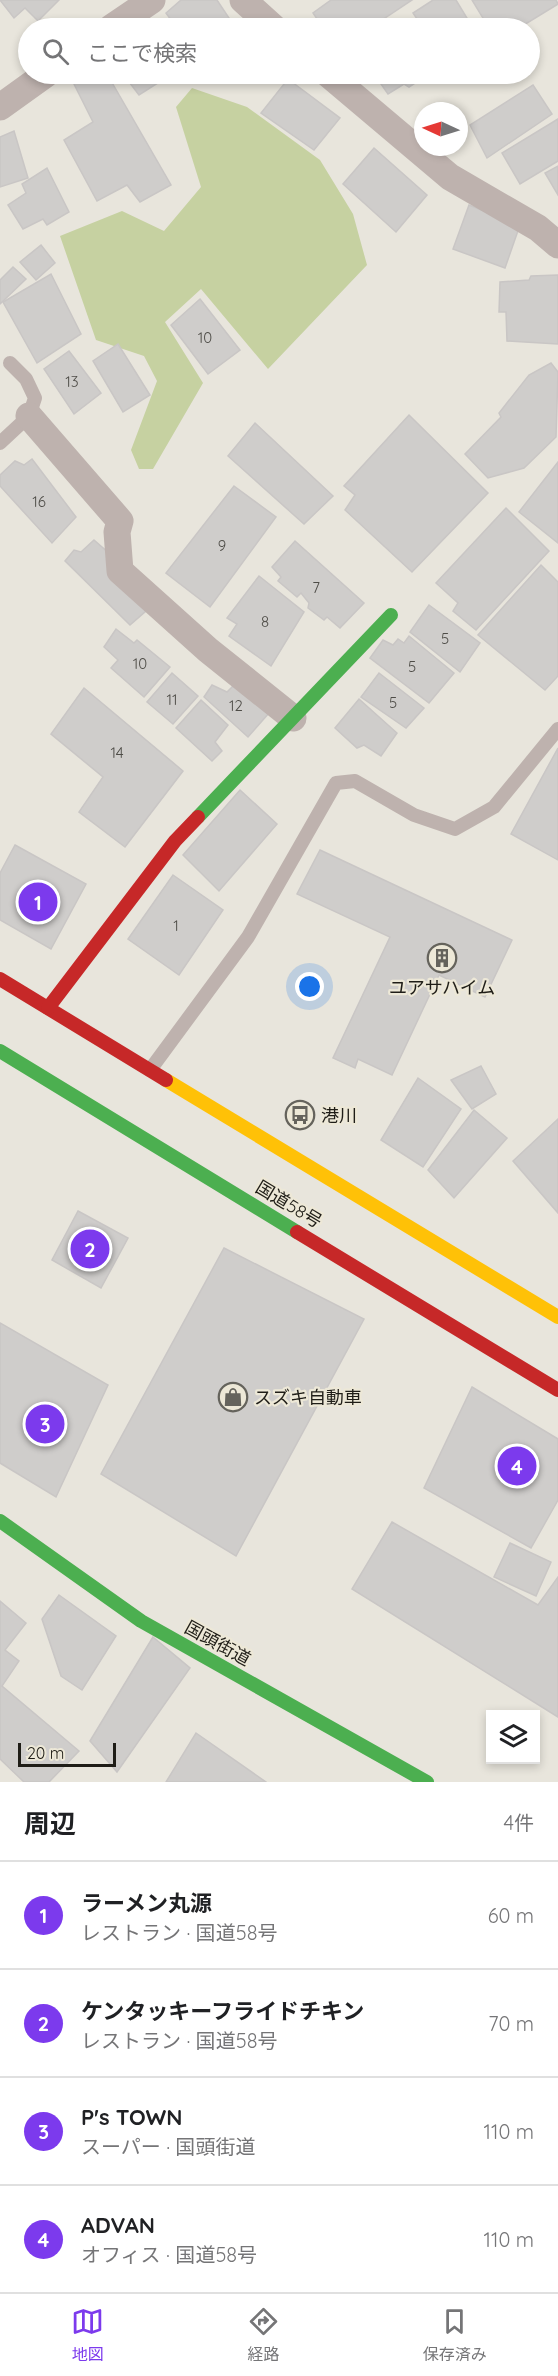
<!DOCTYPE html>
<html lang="ja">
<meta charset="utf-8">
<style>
body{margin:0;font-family:Quicksand,"Noto Sans JP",sans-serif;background:#f6f6f6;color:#202124}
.controls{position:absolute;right:18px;bottom:18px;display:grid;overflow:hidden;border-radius:0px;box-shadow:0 3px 9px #0003}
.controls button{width:54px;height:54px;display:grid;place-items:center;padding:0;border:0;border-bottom:2px solid #e0e0e0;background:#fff;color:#202124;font:30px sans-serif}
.compass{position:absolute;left:414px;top:102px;width:54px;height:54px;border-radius:50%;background:#fff;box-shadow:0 3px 9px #0003;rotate:274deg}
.scale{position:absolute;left:18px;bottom:15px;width:98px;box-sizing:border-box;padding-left:6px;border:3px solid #1f1d17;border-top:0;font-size:16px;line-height:21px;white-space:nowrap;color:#1f1d17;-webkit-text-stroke:4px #ede8d7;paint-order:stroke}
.you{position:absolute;left:310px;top:987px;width:21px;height:21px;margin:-15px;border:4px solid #fff;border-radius:50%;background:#1a73e8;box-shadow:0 0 0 9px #1a73e833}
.badge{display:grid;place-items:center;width:39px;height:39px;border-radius:50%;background:#7c3aed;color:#fff;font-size:20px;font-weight:700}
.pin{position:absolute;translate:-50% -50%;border:3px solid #fff;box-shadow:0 2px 6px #0006}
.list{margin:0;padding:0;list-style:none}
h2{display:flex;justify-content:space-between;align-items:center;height:78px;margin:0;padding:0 24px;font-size:26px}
h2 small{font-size:20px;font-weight:400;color:#757577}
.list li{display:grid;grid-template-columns:39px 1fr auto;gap:18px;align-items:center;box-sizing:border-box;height:108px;padding:0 24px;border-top:2px solid #e0e0e0}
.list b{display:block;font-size:22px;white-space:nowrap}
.list p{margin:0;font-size:20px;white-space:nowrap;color:#757577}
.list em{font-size:20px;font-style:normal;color:#757577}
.icon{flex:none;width:33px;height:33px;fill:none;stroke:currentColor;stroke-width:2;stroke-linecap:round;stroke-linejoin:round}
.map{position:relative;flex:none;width:558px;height:1782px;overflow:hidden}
.search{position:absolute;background:#fff;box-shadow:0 3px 9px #0003;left:18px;right:18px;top:18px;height:66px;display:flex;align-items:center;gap:15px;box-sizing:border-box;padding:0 21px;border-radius:33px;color:#757577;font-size:22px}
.sheet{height:510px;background:#fff}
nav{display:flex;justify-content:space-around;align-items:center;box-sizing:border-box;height:84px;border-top:2px solid #e0e0e0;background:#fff;font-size:16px;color:#757577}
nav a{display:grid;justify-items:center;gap:3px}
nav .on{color:#7c3aed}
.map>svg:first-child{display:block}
.forest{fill:#c6d1a1}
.building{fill:#cfcdcb;stroke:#c9c6c5;stroke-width:1.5}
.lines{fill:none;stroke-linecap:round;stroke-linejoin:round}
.lane{stroke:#beb2ae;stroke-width:14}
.street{stroke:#beb2ae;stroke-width:27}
.fast{stroke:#4caf50;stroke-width:14}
.slow{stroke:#ffc107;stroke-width:14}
.jam{stroke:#c62828;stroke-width:14}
.labels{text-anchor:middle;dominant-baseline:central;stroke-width:4.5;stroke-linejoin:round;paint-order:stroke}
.number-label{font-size:15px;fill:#4e4c47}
.poi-label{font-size:18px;fill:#1f1d17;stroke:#ede8d7;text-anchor:start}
.street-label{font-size:18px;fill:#1f1d17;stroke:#ede8d7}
</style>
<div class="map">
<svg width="558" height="1782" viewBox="0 0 558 1782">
<rect width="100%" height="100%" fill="#e8e5dc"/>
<path class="forest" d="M 192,88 L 247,107 L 320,160 L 353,214 L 367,265 L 268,369 L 201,289 L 165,322 L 203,383 L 153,469 L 139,469 L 131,450 L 157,381 L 144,356 L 96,340 L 60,236 L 122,211 L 164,231 L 201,187 L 176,107 Z"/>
<g class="building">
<path d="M 0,0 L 59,0 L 38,21 L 25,8 L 14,18 Z"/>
<path d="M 181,0 L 217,0 L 233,24 L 227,28 L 177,28 L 166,13 Z"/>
<path d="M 331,0 L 412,0 L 370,28 L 323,28 L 313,13 Z"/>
<path d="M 433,0 L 456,0 L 473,28 L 423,28 L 413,13 Z"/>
<path d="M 472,0 L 556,0 L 558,4 L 519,28 L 489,28 Z"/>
<path d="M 151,20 L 157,28 L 141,28 Z"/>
<path d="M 408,20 L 414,28 L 395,28 Z"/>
<path d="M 83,74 L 107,74 L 171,185 L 140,202 L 127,185 L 97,201 L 64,140 L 93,122 L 72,80 Z"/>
<path d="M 123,74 L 172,74 L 139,95 Z"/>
<path d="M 374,74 L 429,74 L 409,87 L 404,84 L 388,94 Z"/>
<path d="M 288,79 L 340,118 L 314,150 L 261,113 Z"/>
<path d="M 533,85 L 552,114 L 487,158 L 470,125 Z"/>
<path d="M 558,119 L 558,161 L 520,184 L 502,153 Z"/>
<path d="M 14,131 L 28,178 L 0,187 L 0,137 Z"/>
<path d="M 374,148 L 427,195 L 396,232 L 343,184 Z"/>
<path d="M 558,166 L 558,195 L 545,173 Z"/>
<path d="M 47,168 L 69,212 L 47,225 L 43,219 L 23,229 L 8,205 L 26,193 L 22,184 Z"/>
<path d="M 469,205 L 520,225 L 505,268 L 453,249 Z"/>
<path d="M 41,245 L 55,263 L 36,280 L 20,262 Z"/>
<path d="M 13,267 L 26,279 L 0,304 L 0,280 Z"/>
<path d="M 51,274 L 81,334 L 37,363 L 3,302 Z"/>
<path d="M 558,275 L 558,344 L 507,341 L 506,312 L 499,312 L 500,282 L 529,280 L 531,276 Z"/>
<path d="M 200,299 L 240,350 L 208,374 L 171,325 Z"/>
<path d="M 118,344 L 150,395 L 123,412 L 93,361 Z"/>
<path d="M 69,351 L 101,393 L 74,414 L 44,369 Z"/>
<path d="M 551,363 L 558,372 L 556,437 L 524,468 L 488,478 L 465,454 L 501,417 L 499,413 L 529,375 Z"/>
<path d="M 409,415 L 488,493 L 412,572 L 345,510 L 355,495 L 344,486 Z"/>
<path d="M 255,423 L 333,496 L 304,524 L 228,456 Z"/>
<path d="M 32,459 L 76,517 L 52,543 L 0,486 L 0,475 L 15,461 L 24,465 Z"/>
<path d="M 558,462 L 558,543 L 519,512 Z"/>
<path d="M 234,486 L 276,517 L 210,607 L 166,573 Z"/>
<path d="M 506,508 L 549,551 L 476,630 L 453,611 L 458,603 L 436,583 Z"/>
<path d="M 94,540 L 110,554 L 146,611 L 130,625 L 65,561 L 74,550 L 81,552 Z"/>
<path d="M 295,541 L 364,603 L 340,628 L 327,617 L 324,620 L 308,608 L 309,603 L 301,593 L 297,597 L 278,581 L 281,577 L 272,567 Z"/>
<path d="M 541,565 L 558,582 L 558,676 L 545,690 L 478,635 Z"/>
<path d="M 259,576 L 304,612 L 271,666 L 229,636 L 237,624 L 227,618 Z"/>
<path d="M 429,605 L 480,643 L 460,672 L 410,632 Z"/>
<path d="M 116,629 L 134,643 L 137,640 L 170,667 L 144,697 L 111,668 L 118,660 L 104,647 Z"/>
<path d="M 409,636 L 454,673 L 429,703 L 370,658 L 383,640 L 393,645 L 398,639 L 404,643 Z"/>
<path d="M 172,673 L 198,696 L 173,724 L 147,702 Z"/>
<path d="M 379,673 L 424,708 L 406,728 L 361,697 Z"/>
<path d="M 212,685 L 227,692 L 234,685 L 269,713 L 248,737 L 204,697 Z"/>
<path d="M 84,688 L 183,771 L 125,847 L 79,812 L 103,777 L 51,734 Z"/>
<path d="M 359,699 L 397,733 L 381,756 L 364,745 L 357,748 L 335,728 Z"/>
<path d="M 201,700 L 228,725 L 215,742 L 222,751 L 212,761 L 176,728 Z"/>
<path d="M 558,748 L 558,860 L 511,834 Z"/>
<path d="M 240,790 L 277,824 L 219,891 L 183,855 Z"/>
<path d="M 15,845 L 86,884 L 51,949 L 0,920 L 0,873 Z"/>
<path d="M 320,850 L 512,940 L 485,997 L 439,975 L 392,1075 L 358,1059 L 355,1068 L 333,1058 L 390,937 L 297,894 Z"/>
<path d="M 173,875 L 223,910 L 179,975 L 128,939 Z"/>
<path d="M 481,1066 L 496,1094 L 472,1109 L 451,1080 Z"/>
<path d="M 418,1078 L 461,1109 L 423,1167 L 381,1140 Z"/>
<path d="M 474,1110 L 507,1138 L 454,1198 L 428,1170 Z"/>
<path d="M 558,1119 L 558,1213 L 513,1161 Z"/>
<path d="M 78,1211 L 128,1238 L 101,1288 L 52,1260 Z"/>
<path d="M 224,1248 L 364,1319 L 236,1556 L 101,1474 Z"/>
<path d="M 0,1323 L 108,1385 L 56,1497 L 0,1463 Z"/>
<path d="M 472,1387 L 558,1439 L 558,1500 L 531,1548 L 424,1488 Z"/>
<path d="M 392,1522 L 538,1605 L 558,1577 L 558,1717 L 352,1589 Z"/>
<path d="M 510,1543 L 551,1562 L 536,1596 L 494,1577 Z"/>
<path d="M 59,1595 L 116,1636 L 82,1690 L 61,1676 L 42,1619 Z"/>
<path d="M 0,1601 L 26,1623 L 5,1650 L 19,1661 L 2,1686 L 79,1751 L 49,1782 L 24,1782 L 0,1759 Z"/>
<path d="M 153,1637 L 190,1668 L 117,1772 L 90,1741 Z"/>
<path d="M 196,1733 L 266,1782 L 166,1782 Z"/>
</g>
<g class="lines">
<g class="lane">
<path d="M 0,443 L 29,416 L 35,398 L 26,379 L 10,363"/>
<path d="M 150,1070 L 248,937 L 336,783 L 355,781 L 414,815 L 455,829 L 494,807 L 558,729"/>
</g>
<g class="street">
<path d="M 243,0 L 274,28"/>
<path d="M 111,28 L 152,0"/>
<path d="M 328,74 L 450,177 L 538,228 L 558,245"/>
<path d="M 0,107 L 46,74"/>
<path d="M 29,416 L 120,521 L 117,532 L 120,571 L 208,650 L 293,718"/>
</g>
<g class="fast">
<path d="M 198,817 L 391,615"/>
<path d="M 0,1051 L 297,1232"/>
<path d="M 0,1521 L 141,1621 L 427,1782"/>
</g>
<path class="slow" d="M 166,1080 L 558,1317"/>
<g class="jam">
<path d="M 0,979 L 166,1080"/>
<path d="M 48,1008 L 175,841 L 198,817"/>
<path d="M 297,1232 L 558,1390"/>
</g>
</g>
<defs>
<g id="building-ring" transform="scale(1.5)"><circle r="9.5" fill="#ede8d7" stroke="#65635c" stroke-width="1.5"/><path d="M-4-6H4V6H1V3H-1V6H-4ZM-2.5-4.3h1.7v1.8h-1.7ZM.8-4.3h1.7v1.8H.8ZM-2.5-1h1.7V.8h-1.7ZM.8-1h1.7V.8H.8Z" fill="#65635c"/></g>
<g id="bus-ring" transform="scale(1.5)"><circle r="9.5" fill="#ede8d7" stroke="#65635c" stroke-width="1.5"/><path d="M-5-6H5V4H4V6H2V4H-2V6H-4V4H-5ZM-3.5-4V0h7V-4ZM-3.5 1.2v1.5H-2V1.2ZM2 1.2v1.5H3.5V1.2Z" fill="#65635c"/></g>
<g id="shop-ring" transform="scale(1.5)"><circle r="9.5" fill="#ede8d7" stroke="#65635c" stroke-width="1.5"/><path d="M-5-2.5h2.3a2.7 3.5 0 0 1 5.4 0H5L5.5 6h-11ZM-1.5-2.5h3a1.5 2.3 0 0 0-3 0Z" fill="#65635c"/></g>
</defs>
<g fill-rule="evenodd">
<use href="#building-ring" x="442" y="958"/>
<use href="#bus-ring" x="300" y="1115"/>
<use href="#shop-ring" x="233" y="1397"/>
</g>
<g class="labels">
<g class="number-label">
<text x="205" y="337">10</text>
<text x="72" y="381">13</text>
<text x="39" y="501">16</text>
<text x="222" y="545">9</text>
<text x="316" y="587">7</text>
<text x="265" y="621">8</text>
<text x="445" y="638">5</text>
<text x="140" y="663">10</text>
<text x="412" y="666">5</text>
<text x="172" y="699">11</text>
<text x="393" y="702">5</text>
<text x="236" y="705">12</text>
<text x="117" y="752">14</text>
<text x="176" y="925">1</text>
</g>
<g class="poi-label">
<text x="442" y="987" text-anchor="middle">ユアサハイム</text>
<text x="321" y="1115">港川</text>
<text x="254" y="1397">スズキ自動車</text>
</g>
<g class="street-label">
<text transform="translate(289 1204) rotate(31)">国道58号</text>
<text transform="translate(218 1643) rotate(29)">国頭街道</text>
</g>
</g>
</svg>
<div class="controls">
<button><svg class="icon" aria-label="layers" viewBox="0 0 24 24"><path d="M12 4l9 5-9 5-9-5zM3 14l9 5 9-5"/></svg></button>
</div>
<svg class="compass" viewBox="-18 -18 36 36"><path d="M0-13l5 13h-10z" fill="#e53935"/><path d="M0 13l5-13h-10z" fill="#757577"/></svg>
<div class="scale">20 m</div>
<div class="you"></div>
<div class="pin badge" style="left:38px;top:902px">1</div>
<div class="pin badge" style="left:90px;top:1249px">2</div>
<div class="pin badge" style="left:45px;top:1424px">3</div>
<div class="pin badge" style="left:517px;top:1466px">4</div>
<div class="search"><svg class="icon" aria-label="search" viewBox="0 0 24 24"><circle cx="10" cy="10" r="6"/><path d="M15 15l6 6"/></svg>ここで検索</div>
</div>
<section class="sheet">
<h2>周辺<small>4件</small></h2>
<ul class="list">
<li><span class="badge">1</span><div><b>ラーメン丸源</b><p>レストラン · 国道58号</p></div><em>60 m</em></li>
<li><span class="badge">2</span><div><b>ケンタッキーフライドチキン</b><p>レストラン · 国道58号</p></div><em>70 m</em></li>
<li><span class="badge">3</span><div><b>P's TOWN</b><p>スーパー · 国頭街道</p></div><em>110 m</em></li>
<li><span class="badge">4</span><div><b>ADVAN</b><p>オフィス · 国道58号</p></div><em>110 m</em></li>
</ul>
</section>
<nav>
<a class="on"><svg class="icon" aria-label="map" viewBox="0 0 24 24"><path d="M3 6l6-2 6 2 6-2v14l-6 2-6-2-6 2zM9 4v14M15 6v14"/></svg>地図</a>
<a><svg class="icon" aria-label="directions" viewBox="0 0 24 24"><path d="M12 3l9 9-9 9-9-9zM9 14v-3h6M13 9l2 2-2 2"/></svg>経路</a>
<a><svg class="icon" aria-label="saved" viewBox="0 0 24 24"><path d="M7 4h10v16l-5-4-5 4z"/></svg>保存済み</a>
</nav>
